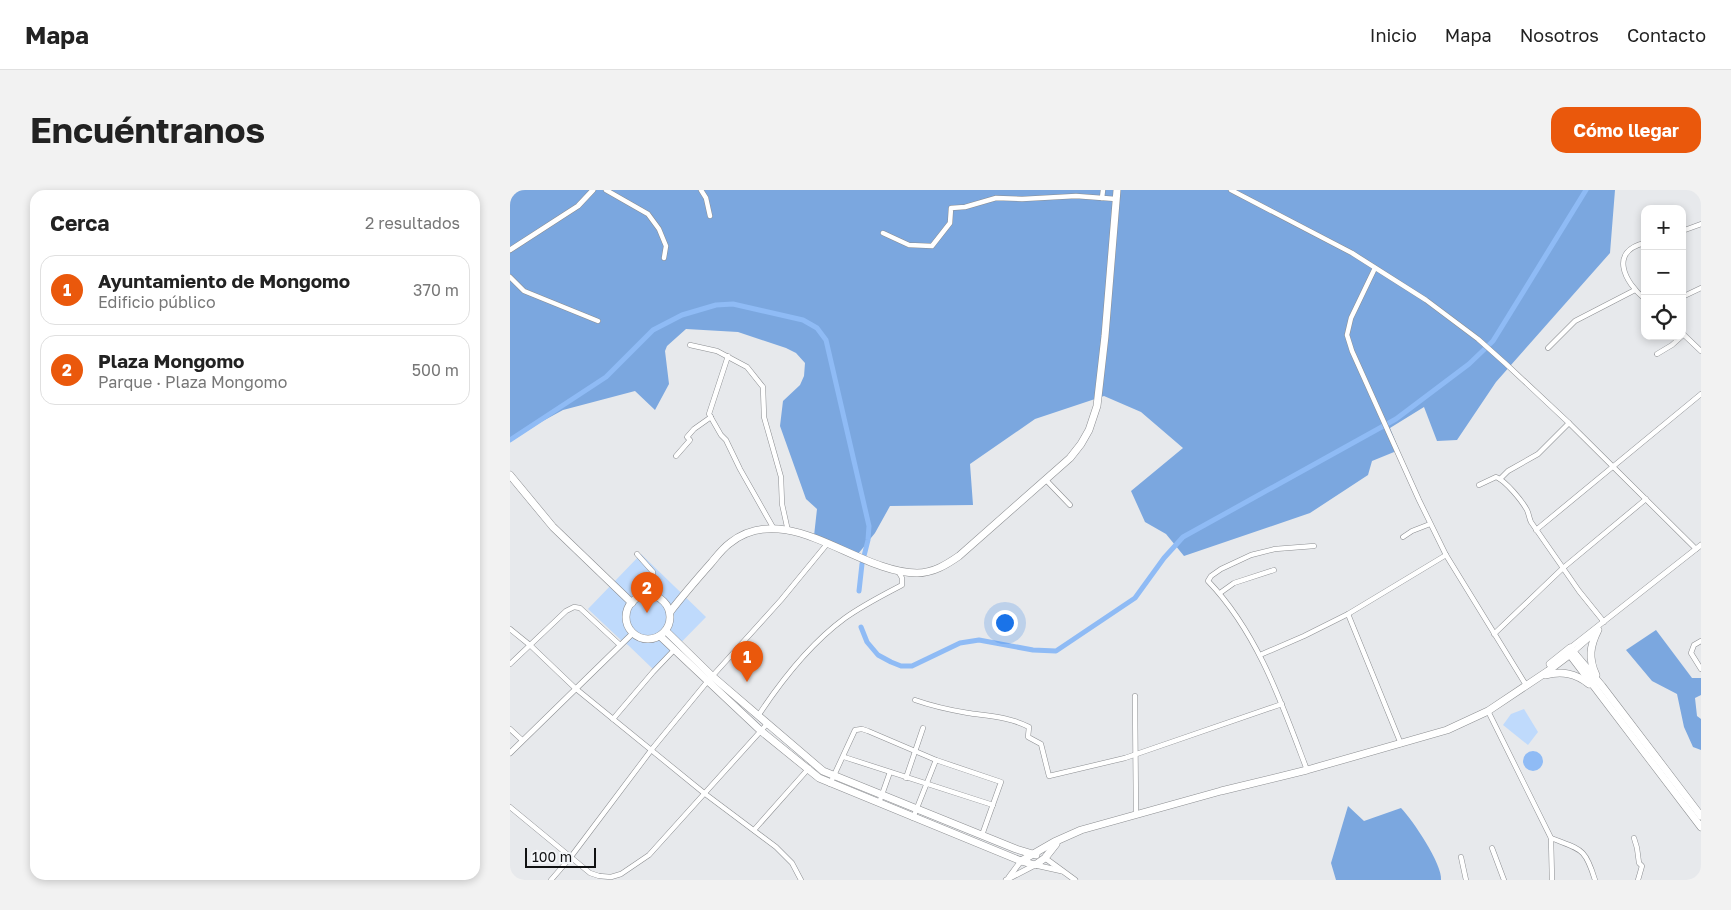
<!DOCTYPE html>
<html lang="es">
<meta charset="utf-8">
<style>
body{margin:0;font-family:"Golos Text",sans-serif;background:#f2f2f2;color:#222}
.controls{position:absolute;right:15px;top:15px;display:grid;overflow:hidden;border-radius:10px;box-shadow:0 2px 8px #0003}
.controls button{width:45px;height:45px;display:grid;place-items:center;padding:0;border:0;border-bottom:1px solid #e0e0e0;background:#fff;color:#222;font:25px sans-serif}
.scale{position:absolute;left:15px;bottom:12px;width:71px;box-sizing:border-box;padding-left:5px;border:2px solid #101112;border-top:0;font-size:14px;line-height:18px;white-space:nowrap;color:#101112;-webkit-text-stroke:4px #f4f6f9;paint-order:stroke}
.you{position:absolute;left:494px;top:432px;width:18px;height:18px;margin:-12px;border:4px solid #fff;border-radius:50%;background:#1a73e8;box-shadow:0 0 0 8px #1a73e833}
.badge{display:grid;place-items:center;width:32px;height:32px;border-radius:50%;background:#ea580c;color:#fff;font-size:16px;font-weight:700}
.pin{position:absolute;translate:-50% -41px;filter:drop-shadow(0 1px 2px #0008)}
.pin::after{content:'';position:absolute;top:26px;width:18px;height:15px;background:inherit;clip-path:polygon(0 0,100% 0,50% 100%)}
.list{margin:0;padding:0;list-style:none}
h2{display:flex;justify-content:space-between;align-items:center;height:65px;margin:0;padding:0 20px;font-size:21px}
h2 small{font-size:16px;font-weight:400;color:#767676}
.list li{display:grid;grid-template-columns:32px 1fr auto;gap:15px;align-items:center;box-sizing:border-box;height:70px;margin:0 10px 10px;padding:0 10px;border:1px solid #e0e0e0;border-radius:15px}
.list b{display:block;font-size:19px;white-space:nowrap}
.list p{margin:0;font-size:16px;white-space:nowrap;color:#767676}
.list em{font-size:16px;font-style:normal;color:#767676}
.icon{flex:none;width:28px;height:28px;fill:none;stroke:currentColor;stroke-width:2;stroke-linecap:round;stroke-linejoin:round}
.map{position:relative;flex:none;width:1191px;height:690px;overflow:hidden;border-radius:15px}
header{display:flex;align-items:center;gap:30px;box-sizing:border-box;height:70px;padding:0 25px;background:#fff;border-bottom:1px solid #e0e0e0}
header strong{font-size:24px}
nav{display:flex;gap:28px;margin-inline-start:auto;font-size:18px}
.intro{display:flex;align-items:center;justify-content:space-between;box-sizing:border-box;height:120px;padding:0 30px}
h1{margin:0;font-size:35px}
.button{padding:12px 22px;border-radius:15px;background:#ea580c;color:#fff;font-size:18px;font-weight:700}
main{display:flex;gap:30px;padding:0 30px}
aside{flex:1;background:#fff;border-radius:15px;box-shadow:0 2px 8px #0003}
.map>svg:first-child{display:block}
.green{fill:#bfdafc}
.forest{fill:#7ba7df}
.water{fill:#8fbbf5}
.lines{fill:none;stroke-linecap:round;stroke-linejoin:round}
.canal{stroke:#8fbbf5;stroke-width:5}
.minor-casing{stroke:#8c8e91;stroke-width:5.5}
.tertiary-casing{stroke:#8c8e91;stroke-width:6}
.primary-casing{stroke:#8c8e91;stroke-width:8}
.minor{stroke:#fff;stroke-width:4.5}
.tertiary{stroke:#fff;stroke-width:5}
.primary{stroke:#fff;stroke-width:7}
</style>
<header>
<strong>Mapa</strong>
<nav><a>Inicio</a><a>Mapa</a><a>Nosotros</a><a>Contacto</a></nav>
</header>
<div class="intro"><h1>Encuéntranos</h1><a class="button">Cómo llegar</a></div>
<main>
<aside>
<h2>Cerca<small>2 resultados</small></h2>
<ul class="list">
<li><span class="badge">1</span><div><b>Ayuntamiento de Mongomo</b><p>Edificio público</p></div><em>370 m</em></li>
<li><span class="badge">2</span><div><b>Plaza Mongomo</b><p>Parque · Plaza Mongomo</p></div><em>500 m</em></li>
</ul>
</aside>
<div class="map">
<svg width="1191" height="690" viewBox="0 0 1191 690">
<rect width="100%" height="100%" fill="#e7e9ec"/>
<g class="green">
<path d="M 131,364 L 196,427 L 144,480 L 118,455 L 113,452 L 78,419 Z"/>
<path d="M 1014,519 L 1028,542 L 1018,555 L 993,535 L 1001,524 Z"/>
</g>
<g class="forest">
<path d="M 0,0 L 1105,0 L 1100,63 L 986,192 L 947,250 L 927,251 L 914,217 L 880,238 L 889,260 L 862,271 L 858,285 L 800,323 L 674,366 L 656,344 L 635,332 L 621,301 L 673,258 L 631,222 L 594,206 L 525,229 L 460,274 L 463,315 L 380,316 L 365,343 L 348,364 L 304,346 L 307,319 L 296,309 L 270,236 L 273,211 L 290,195 L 294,186 L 295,173 L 286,163 L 276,158 L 228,142 L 176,139 L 157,156 L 155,161 L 159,194 L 145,220 L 125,201 L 53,220 L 31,232 L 0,252 Z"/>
<path d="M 1146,440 L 1182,488 L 1191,488 L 1191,505 L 1185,508 L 1187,526 L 1191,529 L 1191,560 L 1183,557 L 1174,537 L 1167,504 L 1142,491 L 1116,460 Z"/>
<path d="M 838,616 L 854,631 L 891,618 C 902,629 933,675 931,690 L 826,690 L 821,673 Z"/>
</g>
<circle class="water" cx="1023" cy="571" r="10"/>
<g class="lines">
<g class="canal">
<path d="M 0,250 L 96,187 L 143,140 L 172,125 L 206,115 L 223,114 L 293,130 L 307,138 L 316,150 L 359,336 L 358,350 L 352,374 L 349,401"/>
<path d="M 351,437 L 357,452 L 368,465 L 381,472 L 391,476 L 402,476 L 450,453 L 469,450 L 523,460 L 546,461 L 625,408 L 654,368 L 673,347 L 886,229 L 959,174 L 983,151 L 1076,0"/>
</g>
<g class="minor-casing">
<g id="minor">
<path d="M 96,0 L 138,24 L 149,39 L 156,56 L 154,68"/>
<path d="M 191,0 L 196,8 L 200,26"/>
<path d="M 721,0 L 842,63 L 916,110 L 968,149 L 996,174 L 1059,233 L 1186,359"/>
<path d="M 592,8 L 593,0"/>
<path d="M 1172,41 L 1191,34"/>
<path d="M 373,43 L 399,55 L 422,56 L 440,33 L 441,18 L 455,17 L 486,8 L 512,9 L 566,6 L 606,9"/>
<path d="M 1135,53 C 1099,61 1114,92 1135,109"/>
<path d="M 865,78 L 841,128 L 837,145 L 842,161 L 909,310 L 936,365 L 1016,495"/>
<path d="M 0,87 L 14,101 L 88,131"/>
<path d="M 1172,107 L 1191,98"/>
<path d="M 1172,143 L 1191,161"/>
<path d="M 180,155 L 207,161 L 237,177 L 253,197 L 254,227 L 271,287 L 272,314 L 278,341"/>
<path d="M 1038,158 L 1065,131 L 1125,100"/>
<path d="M 1147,164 L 1162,155 L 1172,146"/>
<path d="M 218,166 L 199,224 L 211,245 L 216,250 L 230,279 L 264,339"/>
<path d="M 166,266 L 180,250 L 177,247 L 184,239 L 201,227"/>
<path d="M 990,289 L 998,281 L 1028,264 L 1059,233"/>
<path d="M 536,290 L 560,315"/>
<path d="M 969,295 L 986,287 C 996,291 1012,311 1017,320 C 1019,324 1019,328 1021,332 L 1069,401 L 1094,432"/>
<path d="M 1026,340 L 1191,204"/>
<path d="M 893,347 L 902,341 L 920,334"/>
<path d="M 127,364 L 143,382 L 139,405"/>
<path d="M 710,403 L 724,393 L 764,380"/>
<path d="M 838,424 L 891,554"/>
<path d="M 0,439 L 21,456 L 65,498 L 194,603 L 266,657 L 282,673 L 291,690"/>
<path d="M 984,444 L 1053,378 L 1136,309"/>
<path d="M 1191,451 L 1184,455 L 1181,463 L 1191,479"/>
<path d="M 750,465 L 794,446 L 838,424 L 936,365"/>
<path d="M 0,474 L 56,421 L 64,417 L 70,418 L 110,455"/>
<path d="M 625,506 L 626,625"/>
<path d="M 405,510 C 422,516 440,520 458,523 C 479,526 500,527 519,537 L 518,547 L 531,554 L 539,586 L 615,568 L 772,514"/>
<path d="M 978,521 L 1041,648 L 1042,690"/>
<path d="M 248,526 C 271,491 301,453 335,428 C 353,415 373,405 392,395 L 392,388 L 388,381"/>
<path d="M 103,529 L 143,482 L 165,459"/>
<path d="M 0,539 L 12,550"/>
<path d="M 334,567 L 483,615"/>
<path d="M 797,580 C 772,514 748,443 698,391 L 701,386 L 711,379 L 741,365 L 765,359 L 804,356"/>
<path d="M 396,588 L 413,538"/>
<path d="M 320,594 L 345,540 L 352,539 L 358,541 L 426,570 L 491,592 L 472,645"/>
<path d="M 369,613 L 380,582"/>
<path d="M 0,617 L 80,683 L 89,686 L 101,687 L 111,684 L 139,665 L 257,534"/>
<path d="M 403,628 L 426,570"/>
<path d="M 244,640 L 299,578"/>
<path d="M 1041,648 C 1071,660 1075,657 1085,690"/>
<path d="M 1124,648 L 1127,658 L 1129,673 L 1132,676 L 1128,690"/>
<path d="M 982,658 L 994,690"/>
<path d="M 951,667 L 956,690"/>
<path d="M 41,690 L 60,668 L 142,559 L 197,492 L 271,410 L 317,354"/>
</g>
</g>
<g class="tertiary-casing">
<g id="tertiary">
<path d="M 0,60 L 68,16 L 83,0"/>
<path d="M 1060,458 L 1191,355"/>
<path d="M 1063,462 L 1086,442"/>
<path d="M 0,563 L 123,443"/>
<path d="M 535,668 L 565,690"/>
<path d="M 499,687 L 511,671"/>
<path d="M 496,690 L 525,675 L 552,681"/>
</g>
</g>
<g class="primary-casing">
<g id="primary">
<path d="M 0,285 L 43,337 L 122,413"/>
<circle cx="138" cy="427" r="22"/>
<path d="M 160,422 C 173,405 187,389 202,372 C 207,366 213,358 220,353 C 277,308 347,383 407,383 C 423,383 436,375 449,366 L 560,268 L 571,254 L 579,240 L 587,216 L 595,146 L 607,0"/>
<path d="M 156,441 L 202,486 L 313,581 L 506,659 L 526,665"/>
<path d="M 150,446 L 251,541 L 309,588 L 511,671 L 525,675 L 535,668 L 546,654"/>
<path d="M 1061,466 L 1191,637"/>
<path d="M 1040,474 L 1060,458 L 1092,496 L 1191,626"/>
<path d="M 1035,485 C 1052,481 1065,483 1079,494"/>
<path d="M 1086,485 C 1078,468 1080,456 1088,440"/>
<path d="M 511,671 L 544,652 L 571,640 L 711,601 L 797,580 L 937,540 L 978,521 L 1038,481 L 1063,462"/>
</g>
</g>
<use href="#minor" class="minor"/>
<use href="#tertiary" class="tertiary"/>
<use href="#primary" class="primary"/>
</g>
</svg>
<div class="controls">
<button>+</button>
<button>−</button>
<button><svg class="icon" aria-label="locate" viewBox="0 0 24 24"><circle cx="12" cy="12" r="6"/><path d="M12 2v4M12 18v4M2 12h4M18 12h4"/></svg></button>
</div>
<div class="scale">100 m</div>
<div class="you"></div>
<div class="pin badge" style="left:237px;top:492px">1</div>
<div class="pin badge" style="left:137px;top:423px">2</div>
</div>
</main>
